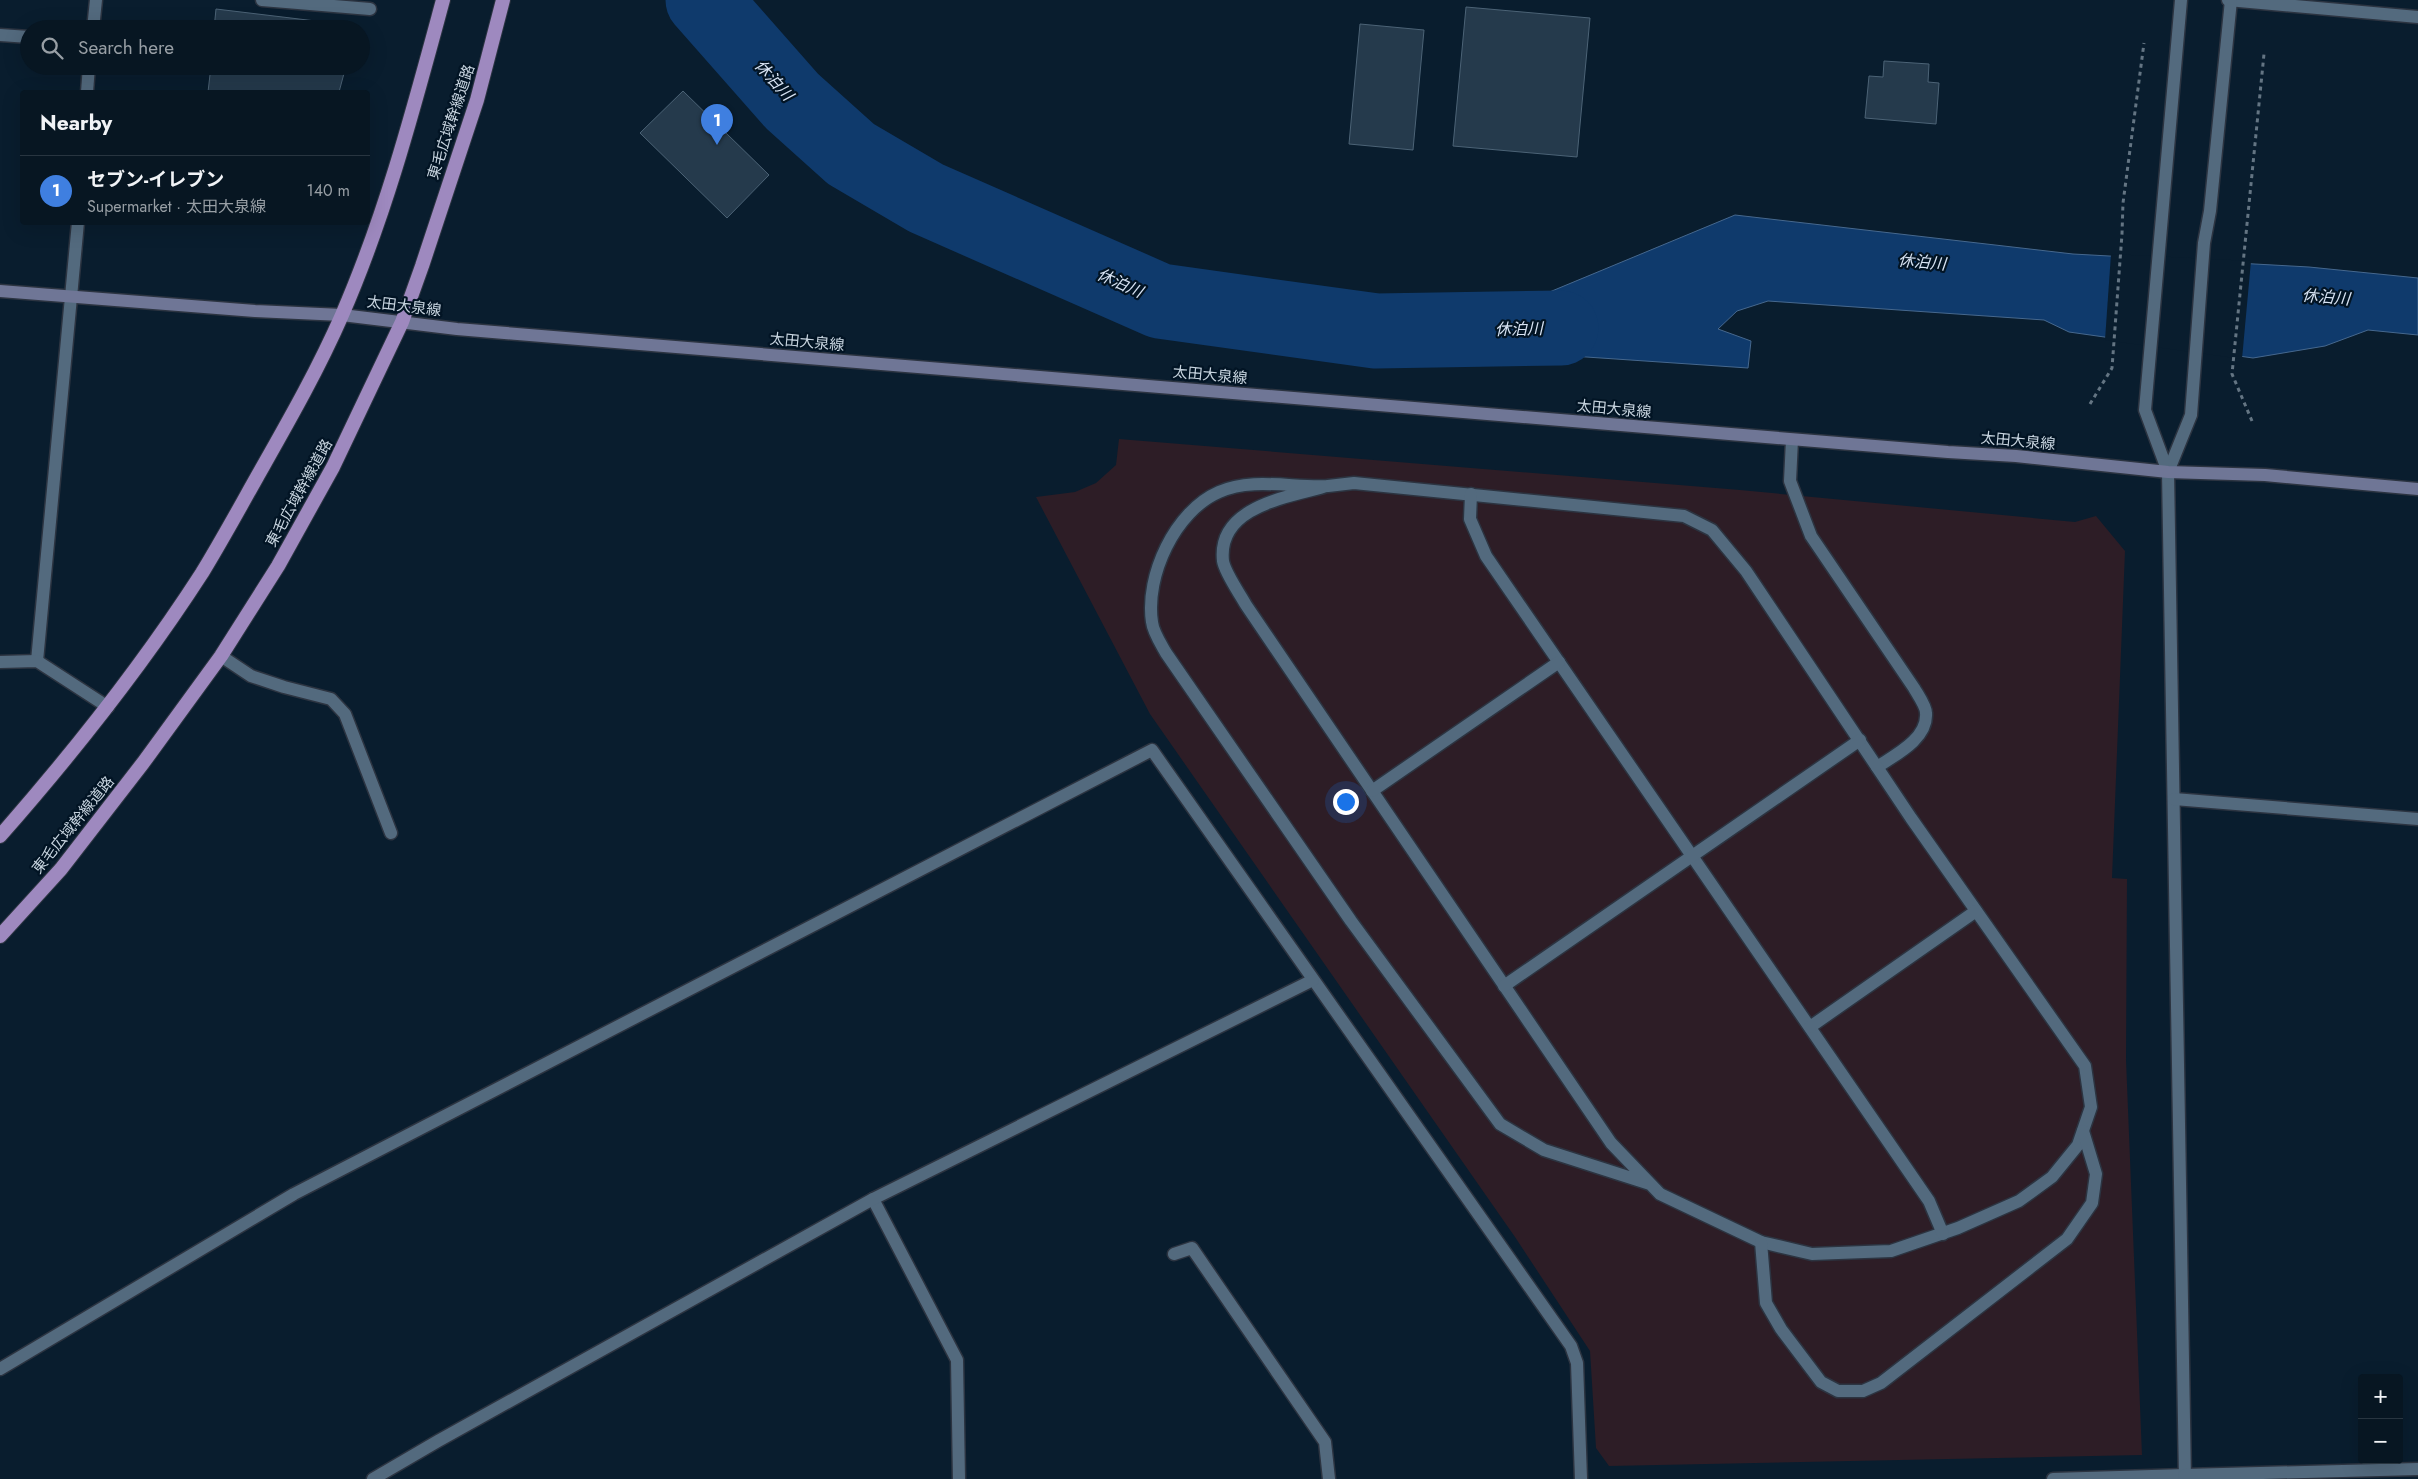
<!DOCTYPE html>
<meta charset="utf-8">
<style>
body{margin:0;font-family:Jost,"Noto Sans JP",sans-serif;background:#101f2a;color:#f1f3f6}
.controls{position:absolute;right:15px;bottom:15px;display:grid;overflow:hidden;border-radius:5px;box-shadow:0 5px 20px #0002}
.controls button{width:45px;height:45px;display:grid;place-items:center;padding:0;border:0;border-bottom:1px solid #283540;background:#071622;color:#f1f3f6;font:25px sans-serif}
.you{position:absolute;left:1345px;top:801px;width:18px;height:18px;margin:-12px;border:4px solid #fff;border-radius:50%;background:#1a73e8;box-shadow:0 0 0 8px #1a73e833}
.badge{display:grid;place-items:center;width:32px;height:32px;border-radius:50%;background:#8abafc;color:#fff;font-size:16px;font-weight:700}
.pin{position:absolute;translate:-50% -41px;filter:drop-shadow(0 1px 2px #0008)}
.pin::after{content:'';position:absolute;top:26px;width:18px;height:15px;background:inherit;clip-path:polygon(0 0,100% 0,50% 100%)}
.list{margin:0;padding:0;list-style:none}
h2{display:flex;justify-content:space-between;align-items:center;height:65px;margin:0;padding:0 20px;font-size:21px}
h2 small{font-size:16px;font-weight:400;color:#989fa5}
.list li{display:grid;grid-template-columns:32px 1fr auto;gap:15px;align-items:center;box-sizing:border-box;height:70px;padding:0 20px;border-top:1px solid #283540}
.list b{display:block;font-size:19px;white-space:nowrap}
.list p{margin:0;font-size:16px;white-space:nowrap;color:#989fa5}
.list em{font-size:16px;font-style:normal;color:#989fa5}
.icon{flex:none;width:28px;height:28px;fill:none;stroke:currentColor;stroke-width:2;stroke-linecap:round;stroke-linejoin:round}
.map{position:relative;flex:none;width:2418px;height:1479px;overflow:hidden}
.search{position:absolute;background:#071622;box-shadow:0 5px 20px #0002;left:20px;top:20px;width:350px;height:55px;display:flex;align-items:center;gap:12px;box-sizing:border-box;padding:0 18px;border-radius:28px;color:#989fa5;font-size:19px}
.panel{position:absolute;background:#071622;box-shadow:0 5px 20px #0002;left:20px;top:90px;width:350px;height:135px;border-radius:5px}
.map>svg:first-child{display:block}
.commercial{fill:#2d1d26}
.water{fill:#0f3a6c;stroke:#46688e}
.pier{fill:#091d2e}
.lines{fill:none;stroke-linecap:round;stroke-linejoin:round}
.river{stroke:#0f3a6c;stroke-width:75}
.building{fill:#253a4c;stroke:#4c6376}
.service-casing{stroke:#2c3441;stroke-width:15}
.minor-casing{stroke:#2c3441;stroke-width:15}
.tertiary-casing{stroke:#2c3441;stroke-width:15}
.secondary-casing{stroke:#2c3441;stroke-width:15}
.trunk-casing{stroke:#2c3441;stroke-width:16}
.path{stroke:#647583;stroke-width:3;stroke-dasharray:4 4;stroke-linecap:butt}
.service{stroke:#536a7e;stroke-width:12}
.minor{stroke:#536a7e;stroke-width:12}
.tertiary{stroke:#536a7e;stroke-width:12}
.secondary{stroke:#6f7696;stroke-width:12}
.trunk{stroke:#9e89bf;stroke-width:14}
.labels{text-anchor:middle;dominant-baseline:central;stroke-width:4.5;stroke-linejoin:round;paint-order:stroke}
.street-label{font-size:15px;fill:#c7d4df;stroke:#021424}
.water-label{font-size:16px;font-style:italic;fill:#d8e4f4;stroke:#021424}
</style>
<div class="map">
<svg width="2418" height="1479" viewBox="0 0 2418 1479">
<rect width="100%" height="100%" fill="#091d2e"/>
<path class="commercial" d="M 1119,439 L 1740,490 L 2075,522 L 2096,516 L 2125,551 L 2112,878 L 2127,879 L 2126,1060 L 2142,1455 L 1609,1466 L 1596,1448 L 1590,1351 L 1515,1237 L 1150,714 L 1036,497 L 1075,492 L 1096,483 L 1116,465 Z"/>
<path class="water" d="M 1735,215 L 2073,254 L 2309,267 L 2418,278 L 2418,335 L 2368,330 L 2325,346 L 2253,358 L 2069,332 L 2044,320 L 1768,301 L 1737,311 L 1718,329 L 1751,341 L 1748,368 L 1483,350 L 1458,330 Z"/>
<path class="pier" d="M 2111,254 L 2251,261 L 2242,359 L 2105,340 Z"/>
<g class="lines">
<path class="river" d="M 703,0 L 792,101 L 851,154 L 926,198 L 1160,301 L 1376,331 L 1561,328"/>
</g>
<g class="building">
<path d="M 1466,7 L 1590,18 L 1577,157 L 1453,146 Z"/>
<path d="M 216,9 L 357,26 L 357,29 L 214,29 Z"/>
<path d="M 1360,24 L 1424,30 L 1413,150 L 1349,144 Z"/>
<path d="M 1884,61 L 1929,64 L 1928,82 L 1939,83 L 1936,124 L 1865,118 L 1869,76 L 1883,77 Z"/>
<path d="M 211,66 L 346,66 L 339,92 L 208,92 Z"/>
<path d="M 683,91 L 769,175 L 727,218 L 640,133 Z"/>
</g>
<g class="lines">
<g class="service-casing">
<g id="service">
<path d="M 262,0 L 370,9"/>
<path d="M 2228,0 L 2418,17"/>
<path d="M 1792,440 L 1790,481 L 1811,536 L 1914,688 C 1918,695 1926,706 1926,713 C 1928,739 1895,755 1877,767"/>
<path d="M 2168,472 L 2191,415 L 2204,243 L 2210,211 L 2231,0"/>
<path d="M 2168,472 L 2145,410 L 2181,0"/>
<path d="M 1327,486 C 1289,497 1217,506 1223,561 C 1225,573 1240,594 1246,605 L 1611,1143 L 1660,1194 L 1761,1242 L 1812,1254 L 1891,1251 L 1958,1228 L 2019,1201 L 2052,1177 L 2078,1145 L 2091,1107 L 2085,1066 L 1911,818 L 1746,571 L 1712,530 L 1684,516 L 1354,483 C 1346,484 1337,485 1328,486 C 1293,488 1252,477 1219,492 C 1175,511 1145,576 1152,622 C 1153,632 1161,644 1166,653 L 1351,921 L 1500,1124 L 1544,1150 L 1650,1184"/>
<path d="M 1471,494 L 1470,519 L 1486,556 L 1929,1201 L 1943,1234"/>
<path d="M 1372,791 L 1559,662"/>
<path d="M 1504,986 L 1860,740"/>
<path d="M 1810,1027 L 1976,911"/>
<path d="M 1761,1242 L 1766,1303 L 1781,1329 L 1821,1382 L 1838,1391 L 1863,1391 L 1881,1383 L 2067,1239 L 2092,1203 L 2096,1174 L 2083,1131"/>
<path d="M 1174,1254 L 1192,1248 L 1325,1442 L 1329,1479"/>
</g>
</g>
<g class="minor-casing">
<g id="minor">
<path d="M 93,29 L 96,0"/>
<path d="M 0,35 L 29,37"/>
<path d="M 87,92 L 89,66"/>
<path d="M 221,656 L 251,676 L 284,687 L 331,699 L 345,714 L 391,833"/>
<path d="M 37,661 L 78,222"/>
<path d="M 0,662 L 37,661 L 108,707"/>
<path d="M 873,1199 L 957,1360 L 959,1479"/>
<path d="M 0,1369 L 294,1194 L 1152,750 L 1571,1346 L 1577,1363 L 1581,1479"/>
<path d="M 373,1479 L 438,1441 L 873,1199 L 1313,980"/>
<path d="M 2053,1479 L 2185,1475"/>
</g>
</g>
<g class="tertiary-casing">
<g id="tertiary">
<path d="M 2168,472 L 2185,1479"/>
<path d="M 2174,799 L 2418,819"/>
<path d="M 2185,1475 L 2418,1469"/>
</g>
</g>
<g class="secondary-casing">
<path id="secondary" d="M 0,291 L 255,311 L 342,315 L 457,329 L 1948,452 L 2016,456 L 2168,472 L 2265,475 L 2418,489"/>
</g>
<g class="trunk-casing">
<g id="trunk">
<path d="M 0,836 C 73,753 142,666 202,573 C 221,542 239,509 257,477 C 287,424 317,372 342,315 C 386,214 414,107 443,0"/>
<path d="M 0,936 L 61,869 L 143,763 L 221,656 L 278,566 L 333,467 L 402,322 L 422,266 L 477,100 L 503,0"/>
</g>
</g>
<g class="path">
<path d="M 2090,404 L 2112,368 L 2122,234 L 2123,203 L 2144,43"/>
<path d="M 2252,421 L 2232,374 L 2264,54"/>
</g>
<use href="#service" class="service"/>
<use href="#minor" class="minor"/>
<use href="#tertiary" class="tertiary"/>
<use href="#secondary" class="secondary"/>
<use href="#trunk" class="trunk"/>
</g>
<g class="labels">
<g class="street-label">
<text transform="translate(451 122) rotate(-72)">東毛広域幹線道路</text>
<text transform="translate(404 306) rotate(7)">太田大泉線</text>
<text transform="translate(807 342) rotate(5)">太田大泉線</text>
<text transform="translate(1210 375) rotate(5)">太田大泉線</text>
<text transform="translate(1614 409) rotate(5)">太田大泉線</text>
<text transform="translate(2018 441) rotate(5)">太田大泉線</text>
<text transform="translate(299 493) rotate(-61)">東毛広域幹線道路</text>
<text transform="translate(73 825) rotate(-51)">東毛広域幹線道路</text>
</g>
<g class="water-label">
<text transform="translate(774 80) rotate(48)">休泊川</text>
<text transform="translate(1922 262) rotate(5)">休泊川</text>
<text transform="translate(1120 283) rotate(24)">休泊川</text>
<text transform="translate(2326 297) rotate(5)">休泊川</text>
<text transform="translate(1519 329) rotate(-1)">休泊川</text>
</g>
</g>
</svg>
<div class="controls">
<button>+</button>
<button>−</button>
</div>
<div class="you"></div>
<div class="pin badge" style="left:717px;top:145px;background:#3f7fe0">1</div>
<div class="search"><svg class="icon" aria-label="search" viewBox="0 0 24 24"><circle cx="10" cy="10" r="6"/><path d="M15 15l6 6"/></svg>Search here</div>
<section class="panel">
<h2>Nearby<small></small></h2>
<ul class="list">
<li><span class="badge" style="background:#3f7fe0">1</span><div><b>セブン-イレブン</b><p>Supermarket · 太田大泉線</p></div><em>140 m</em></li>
</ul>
</section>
</div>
